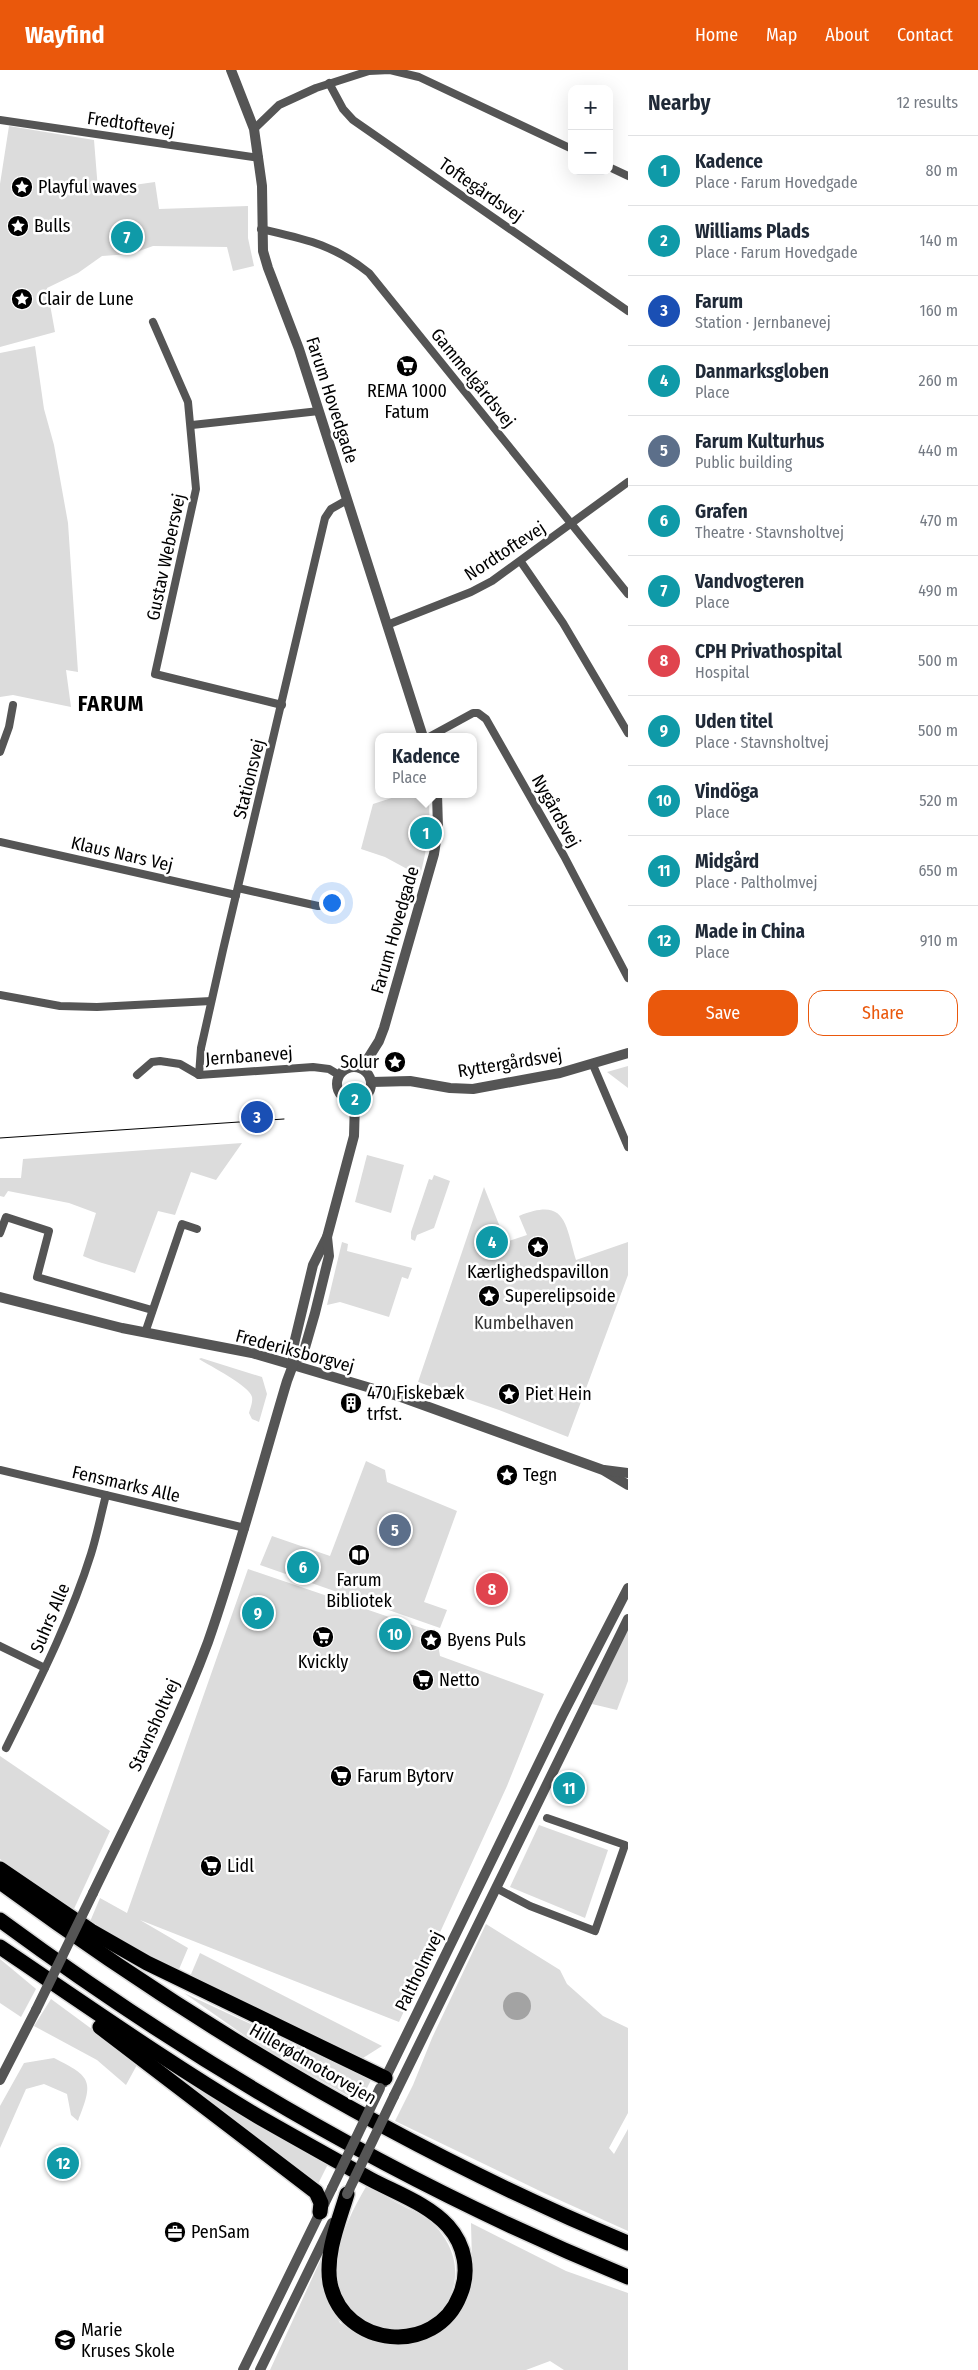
<!DOCTYPE html>
<meta charset="utf-8">
<style>
body{margin:0;font-family:"Fira Sans Condensed",sans-serif;background:#f2f2f3;color:#1f2937}
.controls{position:absolute;right:15px;top:15px;display:grid;overflow:hidden;border-radius:10px;box-shadow:0 5px 20px #0002}
.controls button{width:45px;height:45px;display:grid;place-items:center;padding:0;border:0;border-bottom:1px solid #e0e1e3;background:#fff;color:#1f2937;font:25px sans-serif}
.you{position:absolute;left:331px;top:832px;width:18px;height:18px;margin:-12px;border:4px solid #fff;border-radius:50%;background:#1a73e8;box-shadow:0 0 0 8px #1a73e833}
.badge{display:grid;place-items:center;width:32px;height:32px;border-radius:50%;background:#ea580c;color:#fff;font-size:16px;font-weight:700}
.pin{position:absolute;translate:-50% -50%;border:2px solid #fff;box-shadow:0 1px 5px #0006}
.popup{position:absolute;left:375px;top:663px;width:102px;height:65px;box-sizing:border-box;display:grid;place-content:center;border-radius:10px;background:#fff;filter:drop-shadow(0 1px 4px #0005);font-size:16px;white-space:nowrap;color:#747a83}
.popup b{font-size:19px;color:#1f2937}
.popup::after{content:'';position:absolute;left:50%;top:100%;margin-left:-10px;border:10px solid transparent;border-top-color:#fff}
.list{margin:0;padding:0;list-style:none}
h2{display:flex;justify-content:space-between;align-items:center;height:65px;margin:0;padding:0 20px;font-size:21px}
h2 small{font-size:16px;font-weight:400;color:#747a83}
.list li{display:grid;grid-template-columns:32px 1fr auto;gap:15px;align-items:center;box-sizing:border-box;height:70px;padding:0 20px;border-top:1px solid #e0e1e3}
.list b{display:block;font-size:19px;white-space:nowrap}
.list p{margin:0;font-size:16px;white-space:nowrap;color:#747a83}
.list em{font-size:16px;font-style:normal;color:#747a83}
.actions{display:flex;gap:10px;padding:15px 20px}
.actions a{flex:1;padding:11px 0;border:1px solid #ea580c;border-radius:15px;text-align:center;font-size:18px;color:#ea580c}
.actions .main{background:#ea580c;color:#fff}
.map{position:relative;flex:none;width:628px;height:2300px;overflow:hidden}
header{display:flex;align-items:center;gap:30px;box-sizing:border-box;height:70px;padding:0 25px;background:#ea580c;color:#fff}
header strong{font-size:24px}
nav{display:flex;gap:28px;margin-inline-start:auto;font-size:18px}
main{display:flex}
aside{flex:1;background:#fff}
.map>svg:first-child{display:block}
.green{fill:#dcdcdc}
.water{fill:#a3a3a3}
.lines{fill:none;stroke-linecap:round;stroke-linejoin:round}
.motorway-casing{stroke:#dbdbdb;stroke-width:18}
.minor{stroke:#555;stroke-width:8}
.tertiary{stroke:#555;stroke-width:10}
.motorway{stroke:#000;stroke-width:15}
.tram{stroke:#000;stroke-width:1}
.tertiary-bridge{stroke:#555;stroke-width:10}
.labels{text-anchor:middle;dominant-baseline:central;stroke-width:5;stroke-linejoin:round;paint-order:stroke}
.street-label{font-size:18px;fill:#000;stroke:#fff}
.poi-label{font-size:18px;fill:#000;stroke:#fff;text-anchor:start}
.park-label{font-size:18px;fill:#333;stroke:#fff}
.district-label{font-size:22px;font-weight:bold;letter-spacing:1px;fill:#000;stroke:#fff}
</style>
<header>
<strong>Wayfind</strong>
<nav><a>Home</a><a>Map</a><a>About</a><a>Contact</a></nav>
</header>
<main>
<div class="map">
<svg width="628" height="2300" viewBox="0 0 628 2300">
<rect width="100%" height="100%" fill="#fff"/>
<g class="green">
<path d="M 9,56 L 94,70 L 98,120 L 155,112 L 159,139 L 248,136 L 248,168 L 254,196 L 233,201 L 227,177 L 153,176 L 131,184 L 102,186 L 78,203 L 47,218 L 55,262 L 0,277 L 0,114 Z"/>
<path d="M 35,276 L 44,339 L 54,375 L 68,453 L 78,602 L 66,600 L 71,637 L 13,625 L 0,627 L 0,283 Z"/>
<path d="M 404,724 L 428,724 C 432,752 427,779 420,806 L 385,787 L 361,779 L 373,734 Z"/>
<path d="M 628,996 L 628,1018 L 607,1002 Z"/>
<path d="M 242,1073 L 216,1110 L 191,1102 L 175,1145 L 158,1141 L 135,1203 C 117,1196 100,1194 83,1186 L 96,1143 L 69,1133 L 8,1121 L 4,1127 L 0,1126 L 0,1108 L 21,1108 L 23,1089 Z"/>
<path d="M 367,1085 L 404,1095 L 391,1143 L 355,1132 Z"/>
<path d="M 434,1105 L 450,1111 L 434,1158 L 417,1165 L 415,1171 L 411,1169 L 411,1162 L 429,1109 L 432,1110 Z"/>
<path d="M 484,1117 L 506,1172 L 527,1165 L 519,1146 C 566,1127 565,1153 576,1190 L 628,1172 L 628,1205 L 568,1367 L 499,1340 L 418,1312 Z"/>
<path d="M 342,1172 L 348,1174 L 347,1181 L 412,1198 L 408,1209 L 402,1207 L 389,1247 L 340,1232 L 327,1235 Z"/>
<path d="M 201,1288 L 262,1307 L 267,1324 L 259,1352 L 252,1349 L 249,1343 C 250,1339 253,1332 252,1327 C 250,1316 210,1296 199,1289 Z"/>
<path d="M 366,1391 L 385,1400 L 387,1412 L 457,1441 L 424,1532 L 447,1540 L 440,1558 L 260,1495 L 272,1466 L 330,1486 Z"/>
<path d="M 248,1499 L 436,1563 L 440,1586 L 544,1624 L 507,1716 L 399,1952 L 140,1850 L 188,1878 L 177,1904 L 89,1854 L 100,1828 L 127,1843 Z"/>
<path d="M 628,1559 L 628,1611 L 617,1640 L 592,1634 Z"/>
<path d="M 0,1686 L 110,1761 L 73,1841 L 0,1789 Z"/>
<path d="M 539,1755 L 608,1780 L 585,1848 L 510,1817 Z"/>
<path d="M 486,1854 L 560,1900 L 567,1914 L 603,1946 L 628,1958 L 628,2043 L 609,2078 L 614,2084 L 628,2059 L 628,2161 L 544,2123 L 395,2051 L 413,2015 L 432,1968 Z"/>
<path d="M 200,1883 L 382,1976 L 363,1988 L 189,1909 Z"/>
<path d="M 0,1889 L 36,1919 L 21,1947 L 0,1933 Z"/>
<path d="M 184,1923 L 371,2010 L 360,2032 L 268,1982 Z"/>
<path d="M 51,1929 L 138,1993 L 126,2015 L 97,1990 L 34,1956 Z"/>
<path d="M 54,1988 C 92,2007 94,2011 78,2051 L 71,2045 L 67,2024 L 44,2014 L 26,2019 L 0,2078 L 0,2036 L 24,1993 Z"/>
<path d="M 153,1991 L 328,2094 L 318,2114 Z"/>
<path d="M 367,2115 C 379,2122 391,2130 403,2136 C 412,2141 423,2144 430,2151 C 446,2165 457,2186 455,2207 C 448,2274 350,2280 338,2211 C 337,2205 335,2198 336,2193 C 340,2164 353,2139 367,2115 Z"/>
<path d="M 471,2153 L 566,2201 L 628,2223 L 628,2300 L 564,2300 L 550,2291 L 526,2300 L 270,2300 L 326,2178 L 328,2228 L 340,2253 L 375,2270 L 429,2265 L 472,2192 Z"/>
</g>
<circle class="water" cx="517" cy="1936" r="14"/>
<g class="lines">
<g class="motorway-casing">
<g id="motorway">
<path d="M 0,1799 L 91,1861 L 147,1893 L 385,2008"/>
<path d="M 0,1812 C 195,1955 404,2080 628,2173"/>
<path d="M 0,1850 C 194,1993 405,2116 628,2207"/>
<path d="M 0,1877 C 86,1935 170,1994 259,2047 C 296,2068 333,2089 370,2109 C 396,2123 428,2134 448,2156 C 465,2175 470,2202 460,2225 C 436,2287 343,2278 330,2213 C 325,2184 339,2151 347,2124"/>
<path d="M 100,1957 L 316,2122 L 321,2133 L 320,2142"/>
</g>
</g>
<g class="minor">
<path d="M 329,13 L 343,39 L 353,50 L 628,241"/>
<path d="M 0,50 L 259,88"/>
<path d="M 254,59 L 279,35 L 316,18 L 369,1 L 390,0 L 419,7 L 572,79"/>
<path d="M 609,97 L 628,106"/>
<path d="M 261,159 C 304,169 333,174 369,203 L 628,524"/>
<path d="M 153,252 L 188,332 L 196,419 L 155,604 L 282,635"/>
<path d="M 192,355 L 319,341"/>
<path d="M 521,492 L 563,553 L 628,663"/>
<path d="M 387,555 L 471,522 L 492,511 L 628,412"/>
<path d="M 429,667 L 473,643 L 478,643 L 486,649 L 564,786 L 628,908"/>
<path d="M 0,682 L 9,657 L 13,635"/>
<path d="M 0,772 L 236,825"/>
<path d="M 238,818 L 318,836"/>
<path d="M 0,925 L 60,936 L 97,937 L 211,931"/>
<path d="M 593,995 L 628,1077"/>
<path d="M 137,1005 L 152,992 L 160,991 L 180,994 L 199,1005 L 313,997 L 329,999 L 339,1005"/>
<path d="M 199,1005 L 201,978 L 223,880 L 325,448 L 331,439 L 347,430"/>
<path d="M 0,1163 L 6,1147 L 49,1161 L 37,1207 L 152,1240"/>
<path d="M 145,1263 L 182,1154 L 197,1159"/>
<path d="M 0,1400 L 245,1458"/>
<path d="M 0,1576 L 45,1598"/>
<path d="M 6,1678 C 37,1615 70,1551 91,1484 C 97,1465 101,1444 106,1425"/>
<path d="M 496,1818 L 530,1836 L 595,1861 L 625,1775 L 547,1748"/>
</g>
<g class="tertiary">
<path d="M 231,0 L 254,59 L 262,116 L 263,181 L 268,198 L 299,279 L 423,667"/>
<circle cx="354" cy="1014" r="17"/>
<path d="M 362,998 L 379,971 L 384,958 L 434,784 L 438,758 L 437,724"/>
<path d="M 372,1012 L 410,1011 L 450,1018 L 473,1019 L 560,1003 L 628,983"/>
<path d="M 0,1227 L 122,1258 L 252,1283 L 293,1295 L 401,1327 L 603,1400 L 628,1415"/>
<path d="M 293,1295 L 293,1278 L 313,1195 L 327,1167 L 354,1066 L 355,1031"/>
<path d="M 604,1400 L 628,1403"/>
<path d="M 93,1823 C 133,1740 176,1658 208,1572 C 238,1486 261,1398 287,1311 L 293,1295 L 304,1281 L 315,1243 L 329,1186 L 327,1167"/>
<path d="M 0,2010 L 36,1940"/>
<path d="M 383,2013 L 562,1646 L 628,1518"/>
<path d="M 394,2026 L 628,1549"/>
<path d="M 243,2300 L 332,2118"/>
<path d="M 260,2300 L 332,2153"/>
</g>
<use href="#motorway" class="motorway"/>
<path class="tram" d="M 0,1068 L 284,1049"/>
<g class="tertiary-bridge">
<path d="M 36,1940 L 93,1823"/>
<path d="M 332,2118 L 380,2018"/>
<path d="M 347,2124 L 394,2026"/>
</g>
</g>
<defs>
<g id="sight-disc" transform="scale(1.125)"><circle r="9.5" fill="#000" stroke="#fff"/><path d="M0-6L1.8-2.2L6-1.7L2.9 1.2L3.7 5.4L0 3.3L-3.7 5.4L-2.9 1.2L-6-1.7L-1.8-2.2Z" fill="#fff"/></g>
<g id="supermarket-disc" transform="scale(1.125)"><circle r="9.5" fill="#000" stroke="#fff"/><path d="M-6-5.5h2.5l.6 2H6L4.5 2H-2.5L-4.4-4H-6ZM-1.5 3.2a1.3 1.3 0 1 0 .1 0ZM3 3.2a1.3 1.3 0 1 0 .1 0Z" fill="#fff"/></g>
<g id="building-disc" transform="scale(1.125)"><circle r="9.5" fill="#000" stroke="#fff"/><path d="M-4-6H4V6H1V3H-1V6H-4ZM-2.5-4.3h1.7v1.8h-1.7ZM.8-4.3h1.7v1.8H.8ZM-2.5-1h1.7V.8h-1.7ZM.8-1h1.7V.8H.8Z" fill="#fff"/></g>
<g id="library-disc" transform="scale(1.125)"><circle r="9.5" fill="#000" stroke="#fff"/><path d="M-6-4Q-3-5.5-.7-3.5V5Q-3 3-6 4ZM6-4Q3-5.5 .7-3.5V5Q3 3 6 4Z" fill="#fff"/></g>
<g id="office-disc" transform="scale(1.125)"><circle r="9.5" fill="#000" stroke="#fff"/><path d="M-6-3h4V-5.5h4V-3h4V5H-6ZM-1-4.5V-3h2v-1.5ZM-6 0V1H6V0Z" fill="#fff"/></g>
<g id="school-disc" transform="scale(1.125)"><circle r="9.5" fill="#000" stroke="#fff"/><path d="M0-5L7-2L0 1L-7-2ZM-4 1L0 2.5L4 1V4Q0 6-4 4Z" fill="#fff"/></g>
</defs>
<g fill-rule="evenodd">
<use href="#sight-disc" x="22" y="117"/>
<use href="#sight-disc" x="18" y="156"/>
<use href="#sight-disc" x="22" y="229"/>
<use href="#supermarket-disc" x="407" y="296"/>
<use href="#sight-disc" x="395" y="992"/>
<use href="#sight-disc" x="538" y="1177"/>
<use href="#sight-disc" x="489" y="1226"/>
<use href="#sight-disc" x="509" y="1324"/>
<use href="#building-disc" x="351" y="1333"/>
<use href="#sight-disc" x="507" y="1405"/>
<use href="#library-disc" x="359" y="1485"/>
<use href="#supermarket-disc" x="323" y="1567"/>
<use href="#sight-disc" x="431" y="1570"/>
<use href="#supermarket-disc" x="423" y="1610"/>
<use href="#supermarket-disc" x="341" y="1706"/>
<use href="#supermarket-disc" x="211" y="1796"/>
<use href="#office-disc" x="175" y="2162"/>
<use href="#school-disc" x="65" y="2270"/>
</g>
<g class="labels">
<g class="street-label">
<text transform="translate(131 54) rotate(8)">Fredtoftevej</text>
<text transform="translate(481 120) rotate(35)">Toftegårdsvej</text>
<text transform="translate(473 308) rotate(51)">Gammelgårdsvej</text>
<text transform="translate(332 330) rotate(72)">Farum Hovedgade</text>
<text transform="translate(505 481) rotate(-33)">Nordtoftevej</text>
<text transform="translate(166 487) rotate(-78)">Gustav Webersvej</text>
<text transform="translate(249 709) rotate(-76)">Stationsvej</text>
<text transform="translate(556 741) rotate(61)">Nygårdsvej</text>
<text transform="translate(122 784) rotate(13)">Klaus Nars Vej</text>
<text transform="translate(395 860) rotate(-74)">Farum Hovedgade</text>
<text transform="translate(249 986) rotate(-4)">Jernbanevej</text>
<text transform="translate(510 993) rotate(-9)">Ryttergårdsvej</text>
<text transform="translate(295 1281) rotate(15)">Frederiksborgvej</text>
<text transform="translate(126 1414) rotate(13)">Fensmarks Alle</text>
<text transform="translate(50 1548) rotate(-67)">Suhrs Alle</text>
<text transform="translate(154 1655) rotate(-66)">Stavnsholtvej</text>
<text transform="translate(419 1901) rotate(-64)">Paltholmvej</text>
<text transform="translate(313 1994) rotate(30)">Hillerødmotorvejen</text>
</g>
<g class="poi-label">
<text x="38" y="117">Playful waves</text>
<text x="34" y="156">Bulls</text>
<text x="38" y="229">Clair de Lune</text>
<text x="407" y="321" text-anchor="middle">REMA 1000<tspan x="407" dy="21">Fatum</tspan></text>
<text x="379" y="992" text-anchor="end">Solur</text>
<text x="538" y="1202" text-anchor="middle">Kærlighedspavillon</text>
<text x="505" y="1226">Superelipsoide</text>
<text x="367" y="1323">470 Fiskebæk<tspan x="367" dy="21">trfst.</tspan></text>
<text x="525" y="1324">Piet Hein</text>
<text x="523" y="1405">Tegn</text>
<text x="359" y="1510" text-anchor="middle">Farum<tspan x="359" dy="21">Bibliotek</tspan></text>
<text x="447" y="1570">Byens Puls</text>
<text x="323" y="1592" text-anchor="middle">Kvickly</text>
<text x="439" y="1610">Netto</text>
<text x="357" y="1706">Farum Bytorv</text>
<text x="227" y="1796">Lidl</text>
<text x="191" y="2162">PenSam</text>
<text x="81" y="2260">Marie<tspan x="81" dy="21">Kruses Skole</tspan></text>
</g>
<g class="park-label">
<text x="524" y="1253">Kumbelhaven</text>
</g>
<g class="district-label">
<text x="111" y="633">FARUM</text>
</g>
</g>
</svg>
<div class="controls">
<button>+</button>
<button>−</button>
</div>
<div class="you"></div>
<div class="pin badge" style="left:426px;top:763px;background:#0f9aa8">1</div>
<div class="popup"><b>Kadence</b>Place</div>
<div class="pin badge" style="left:355px;top:1029px;background:#0f9aa8">2</div>
<div class="pin badge" style="left:257px;top:1047px;background:#1a4fb4">3</div>
<div class="pin badge" style="left:492px;top:1172px;background:#0f9aa8">4</div>
<div class="pin badge" style="left:395px;top:1460px;background:#5c6f8a">5</div>
<div class="pin badge" style="left:303px;top:1497px;background:#0f9aa8">6</div>
<div class="pin badge" style="left:127px;top:167px;background:#0f9aa8">7</div>
<div class="pin badge" style="left:492px;top:1519px;background:#e0444e">8</div>
<div class="pin badge" style="left:258px;top:1543px;background:#0f9aa8">9</div>
<div class="pin badge" style="left:395px;top:1564px;background:#0f9aa8">10</div>
<div class="pin badge" style="left:569px;top:1718px;background:#0f9aa8">11</div>
<div class="pin badge" style="left:63px;top:2093px;background:#0f9aa8">12</div>
</div>
<aside>
<h2>Nearby<small>12 results</small></h2>
<ul class="list">
<li><span class="badge" style="background:#0f9aa8">1</span><div><b>Kadence</b><p>Place · Farum Hovedgade</p></div><em>80 m</em></li>
<li><span class="badge" style="background:#0f9aa8">2</span><div><b>Williams Plads</b><p>Place · Farum Hovedgade</p></div><em>140 m</em></li>
<li><span class="badge" style="background:#1a4fb4">3</span><div><b>Farum</b><p>Station · Jernbanevej</p></div><em>160 m</em></li>
<li><span class="badge" style="background:#0f9aa8">4</span><div><b>Danmarksgloben</b><p>Place</p></div><em>260 m</em></li>
<li><span class="badge" style="background:#5c6f8a">5</span><div><b>Farum Kulturhus</b><p>Public building</p></div><em>440 m</em></li>
<li><span class="badge" style="background:#0f9aa8">6</span><div><b>Grafen</b><p>Theatre · Stavnsholtvej</p></div><em>470 m</em></li>
<li><span class="badge" style="background:#0f9aa8">7</span><div><b>Vandvogteren</b><p>Place</p></div><em>490 m</em></li>
<li><span class="badge" style="background:#e0444e">8</span><div><b>CPH Privathospital</b><p>Hospital</p></div><em>500 m</em></li>
<li><span class="badge" style="background:#0f9aa8">9</span><div><b>Uden titel</b><p>Place · Stavnsholtvej</p></div><em>500 m</em></li>
<li><span class="badge" style="background:#0f9aa8">10</span><div><b>Vindöga</b><p>Place</p></div><em>520 m</em></li>
<li><span class="badge" style="background:#0f9aa8">11</span><div><b>Midgård</b><p>Place · Paltholmvej</p></div><em>650 m</em></li>
<li><span class="badge" style="background:#0f9aa8">12</span><div><b>Made in China</b><p>Place</p></div><em>910 m</em></li>
</ul>
<div class="actions"><a class="main">Save</a><a>Share</a></div>
</aside>
</main>
